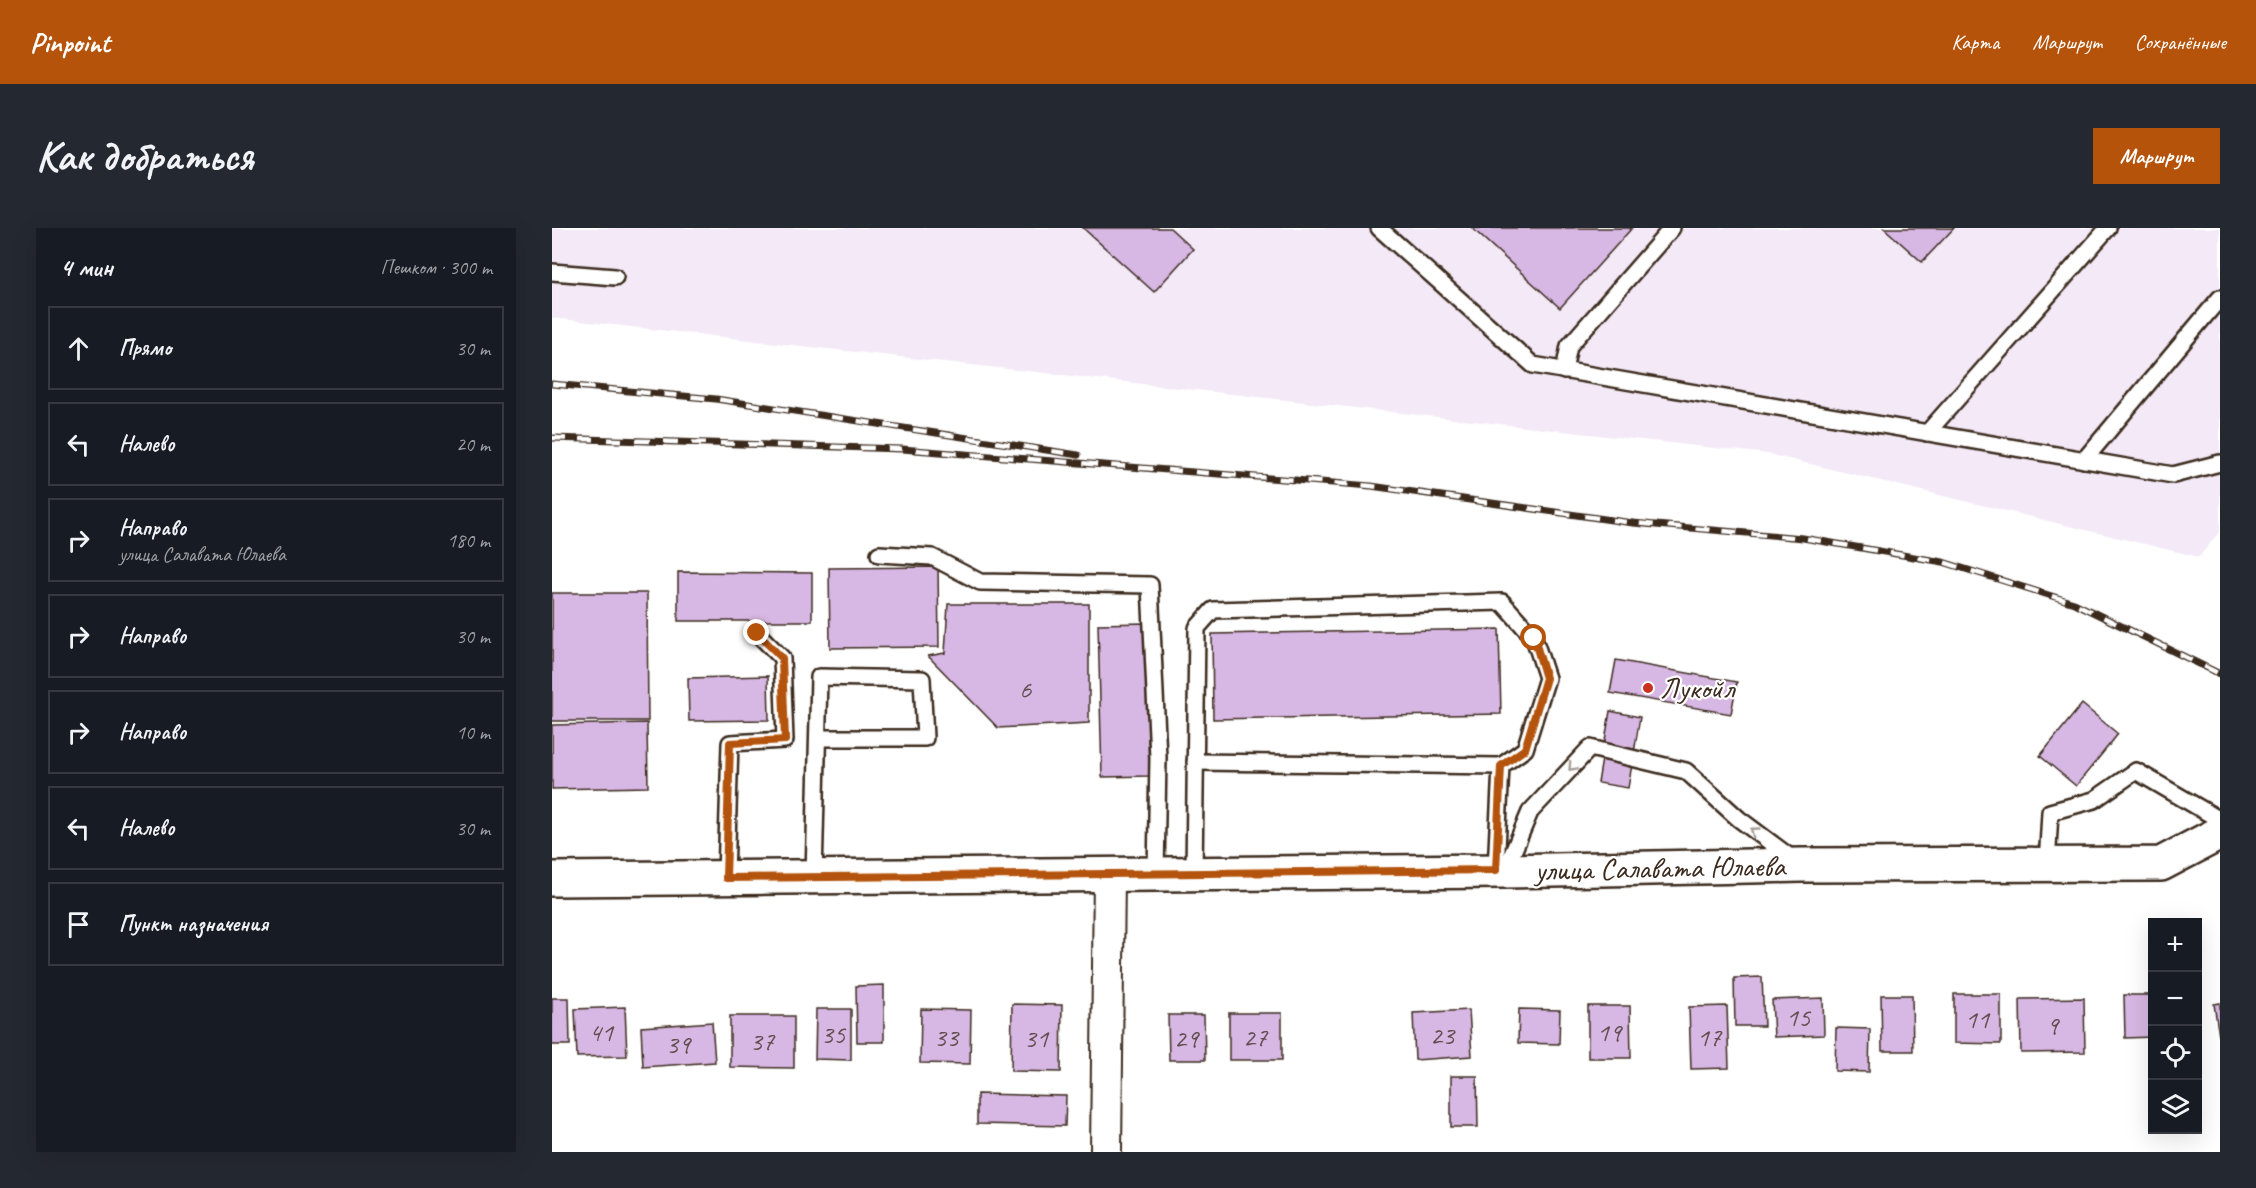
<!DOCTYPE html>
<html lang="ru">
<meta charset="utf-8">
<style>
body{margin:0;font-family:Caveat,sans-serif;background:#242831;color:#f1f3f6}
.controls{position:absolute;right:18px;bottom:18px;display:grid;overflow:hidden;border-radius:0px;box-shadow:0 6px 24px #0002}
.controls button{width:54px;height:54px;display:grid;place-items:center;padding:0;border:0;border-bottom:2px solid #363941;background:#171b24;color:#f1f3f6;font:30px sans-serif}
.stop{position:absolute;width:18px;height:18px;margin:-14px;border:4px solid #b45309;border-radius:50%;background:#fff}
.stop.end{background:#b45309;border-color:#fff;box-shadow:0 2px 6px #0008}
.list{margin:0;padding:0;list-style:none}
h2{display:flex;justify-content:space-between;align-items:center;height:78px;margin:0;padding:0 24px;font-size:26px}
h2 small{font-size:20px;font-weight:400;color:#9ea1a6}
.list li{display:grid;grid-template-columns:39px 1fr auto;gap:18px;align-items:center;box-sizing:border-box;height:84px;margin:0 12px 12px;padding:0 12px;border:2px solid #363941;border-radius:0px}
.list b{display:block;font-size:22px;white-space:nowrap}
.list p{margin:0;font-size:20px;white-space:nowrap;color:#9ea1a6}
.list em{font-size:20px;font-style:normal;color:#9ea1a6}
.icon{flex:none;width:33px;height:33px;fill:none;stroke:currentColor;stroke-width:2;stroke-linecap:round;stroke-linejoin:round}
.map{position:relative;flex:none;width:1668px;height:924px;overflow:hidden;border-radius:0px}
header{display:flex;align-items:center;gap:36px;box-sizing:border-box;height:84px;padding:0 30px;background:#b45309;color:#fff}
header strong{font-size:28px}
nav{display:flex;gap:33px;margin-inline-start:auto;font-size:21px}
.intro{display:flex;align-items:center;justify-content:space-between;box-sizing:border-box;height:144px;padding:0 36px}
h1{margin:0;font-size:42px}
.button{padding:15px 27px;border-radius:0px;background:#b45309;color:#fff;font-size:21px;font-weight:700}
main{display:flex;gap:36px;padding:0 36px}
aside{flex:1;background:#171b24;border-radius:0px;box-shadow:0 6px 24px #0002}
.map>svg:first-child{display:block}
.built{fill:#f3e9f7}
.building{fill:#d7b7e3;stroke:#3b2a1e;stroke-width:1.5}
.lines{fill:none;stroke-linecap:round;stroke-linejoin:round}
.service-casing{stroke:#3b2a1e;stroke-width:20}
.minor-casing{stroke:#3b2a1e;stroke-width:34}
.tertiary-casing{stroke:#3b2a1e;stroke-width:38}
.service{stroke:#fff;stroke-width:15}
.minor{stroke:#fff;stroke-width:30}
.tertiary{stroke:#fff;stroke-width:33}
.rail-casing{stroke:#3b2a1e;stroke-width:7}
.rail{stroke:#fff;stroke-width:4.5;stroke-dasharray:14;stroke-linecap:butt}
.oneway{stroke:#a79f9a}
.route{stroke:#b45309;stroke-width:8}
.poi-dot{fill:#c8321e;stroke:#fff;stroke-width:2}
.labels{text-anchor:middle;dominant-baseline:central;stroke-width:4.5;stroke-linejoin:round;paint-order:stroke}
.number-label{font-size:27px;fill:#624d4f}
.poi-label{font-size:30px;fill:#3b2a1e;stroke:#fff;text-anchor:start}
.street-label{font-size:30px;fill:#3b2a1e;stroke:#fff}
</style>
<header>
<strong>Pinpoint</strong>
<nav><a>Карта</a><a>Маршрут</a><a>Сохранённые</a></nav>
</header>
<div class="intro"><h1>Как добраться</h1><a class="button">Маршрут</a></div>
<main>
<aside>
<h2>4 мин<small>Пешком · 300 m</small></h2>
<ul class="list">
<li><svg class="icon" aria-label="ahead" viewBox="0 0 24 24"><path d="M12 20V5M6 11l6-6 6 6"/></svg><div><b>Прямо</b></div><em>30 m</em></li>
<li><svg class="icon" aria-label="left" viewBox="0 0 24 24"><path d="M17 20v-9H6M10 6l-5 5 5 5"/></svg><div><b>Налево</b></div><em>20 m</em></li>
<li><svg class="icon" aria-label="right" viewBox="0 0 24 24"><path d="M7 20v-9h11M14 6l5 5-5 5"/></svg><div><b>Направо</b><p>улица Салавата Юлаева</p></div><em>180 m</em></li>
<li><svg class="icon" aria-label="right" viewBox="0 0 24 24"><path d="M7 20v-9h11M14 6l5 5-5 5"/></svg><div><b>Направо</b></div><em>30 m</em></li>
<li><svg class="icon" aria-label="right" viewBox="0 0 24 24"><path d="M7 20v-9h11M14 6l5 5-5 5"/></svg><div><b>Направо</b></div><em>10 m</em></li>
<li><svg class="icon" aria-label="left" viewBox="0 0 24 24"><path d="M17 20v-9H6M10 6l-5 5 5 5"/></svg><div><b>Налево</b></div><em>30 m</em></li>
<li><svg class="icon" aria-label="arrive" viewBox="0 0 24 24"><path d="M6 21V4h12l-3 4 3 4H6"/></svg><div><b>Пункт назначения</b></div></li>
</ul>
</aside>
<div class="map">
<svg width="1668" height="924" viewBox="0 0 1668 924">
<rect width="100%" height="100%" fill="#fff"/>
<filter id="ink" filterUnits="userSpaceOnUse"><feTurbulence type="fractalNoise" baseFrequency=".0167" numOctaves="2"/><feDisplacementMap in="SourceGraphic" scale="12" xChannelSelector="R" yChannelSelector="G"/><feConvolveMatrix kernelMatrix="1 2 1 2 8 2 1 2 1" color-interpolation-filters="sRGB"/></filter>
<g filter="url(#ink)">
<path class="built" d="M 0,0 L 1668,0 L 1668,303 L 1647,329 L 1216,226 L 0,90 Z"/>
<g class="building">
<path d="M 531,0 L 618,0 L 641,21 L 602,64 Z"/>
<path d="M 920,0 L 1080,0 L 1008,80 Z"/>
<path d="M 1332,0 L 1402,0 L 1370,34 Z"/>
<path d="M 386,339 L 387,419 L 278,420 L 277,340 Z"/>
<path d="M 126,344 L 260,345 L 260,393 L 126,393 Z"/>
<path d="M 0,365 L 95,365 L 96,493 L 0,493 Z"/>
<path d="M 396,376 L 537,376 L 537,495 L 446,500 L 376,428 L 393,425 Z"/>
<path d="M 594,395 L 597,548 L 550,549 L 546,396 Z"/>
<path d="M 947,401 L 949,486 L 661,491 L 660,406 Z"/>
<path d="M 1064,432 L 1185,454 L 1179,486 L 1058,465 Z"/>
<path d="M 216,448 L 217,492 L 137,493 L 136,450 Z"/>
<path d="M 1530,476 L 1566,506 L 1524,558 L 1488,528 Z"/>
<path d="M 1058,483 L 1088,489 L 1076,560 L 1046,555 Z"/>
<path d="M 95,495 L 96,559 L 0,561 L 0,497 Z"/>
<path d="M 1210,749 L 1212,798 L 1183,798 L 1182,750 Z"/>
<path d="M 332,757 L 332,814 L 305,814 L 304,758 Z"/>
<path d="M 1402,766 L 1449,766 L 1449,816 L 1402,815 Z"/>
<path d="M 1329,767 L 1360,767 L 1361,823 L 1330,823 Z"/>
<path d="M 1572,767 L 1600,767 L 1600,809 L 1573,810 Z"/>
<path d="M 0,770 L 17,770 L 18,817 L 0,817 Z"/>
<path d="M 1271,770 L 1272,807 L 1222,809 L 1220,772 Z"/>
<path d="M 1532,770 L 1533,824 L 1469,825 L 1468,771 Z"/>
<path d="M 1668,775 L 1668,815 L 1662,776 Z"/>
<path d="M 460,776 L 510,777 L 509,844 L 459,843 Z"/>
<path d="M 1036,778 L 1078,778 L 1079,830 L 1036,830 Z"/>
<path d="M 1175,778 L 1177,840 L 1139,841 L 1137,779 Z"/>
<path d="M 73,779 L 75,828 L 25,829 L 23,781 Z"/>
<path d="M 264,781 L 299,781 L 299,832 L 263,831 Z"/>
<path d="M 369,781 L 419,782 L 418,836 L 368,835 Z"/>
<path d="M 967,781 L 1008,782 L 1007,816 L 966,815 Z"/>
<path d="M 917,782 L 920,828 L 863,832 L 861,785 Z"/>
<rect x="677" y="785" width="53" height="47"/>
<path d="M 616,787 L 652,787 L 653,832 L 617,832 Z"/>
<path d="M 178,788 L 242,788 L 242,840 L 178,839 Z"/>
<path d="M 160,794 L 163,834 L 91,839 L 89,799 Z"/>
<path d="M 1284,800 L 1318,801 L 1317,844 L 1283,843 Z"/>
<path d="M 899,848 L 925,848 L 926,899 L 899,899 Z"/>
<path d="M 425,866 L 514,868 L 513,898 L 425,896 Z"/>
</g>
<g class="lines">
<g class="service-casing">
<g id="service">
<path d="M 827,0 L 981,137 L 1621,247 L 1668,235"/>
<path d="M 0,44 L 63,49"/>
<path d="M 1012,143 L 1017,118 L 1120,0"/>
<path d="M 1375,205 L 1556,0"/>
<path d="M 1532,232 L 1668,70"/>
<path d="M 327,326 L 380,329 L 428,354 L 598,357 L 606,529 L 604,646"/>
<path d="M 643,534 L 949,538"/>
<path d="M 1495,638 L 1498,584 L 1542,572 L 1584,543 L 1668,592"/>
<path d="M 953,643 L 978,584 L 1038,520 L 1134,543 L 1187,591 L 1242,632"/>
<path d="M 642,646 L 645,400 L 661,382 L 950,374 L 982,410 L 995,450 L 973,521 L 949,538 L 944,642"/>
<path d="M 174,649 L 178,515 L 233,512 L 230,430 L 205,405"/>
<path d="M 262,649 L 267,449 L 370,451 L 373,510 L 267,510"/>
</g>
</g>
<g class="minor-casing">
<path id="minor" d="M 554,924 L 557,647"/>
</g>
<g class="tertiary-casing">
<path id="tertiary" d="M 0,651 L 953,643 L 1250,637 L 1609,636 L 1668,605"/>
</g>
<use href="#service" class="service"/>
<use href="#minor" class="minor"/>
<use href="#tertiary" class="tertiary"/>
<g class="rail-casing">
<g id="rail">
<path d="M 0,156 L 164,171 L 526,227"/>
<path d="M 0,210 L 350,221 L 819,258 L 1081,295 L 1251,310 L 1391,334 L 1522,375 L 1668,446"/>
</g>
</g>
<use href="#rail" class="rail"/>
</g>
<defs><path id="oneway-chevron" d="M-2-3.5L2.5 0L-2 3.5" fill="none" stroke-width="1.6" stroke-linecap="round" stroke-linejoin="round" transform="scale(1.5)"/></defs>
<g class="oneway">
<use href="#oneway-chevron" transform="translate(1020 539) rotate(133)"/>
<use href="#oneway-chevron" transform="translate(1202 603) rotate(-144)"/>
</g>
</g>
<g class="lines" filter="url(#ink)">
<path class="route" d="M 205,405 L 230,430 L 233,512 L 178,515 L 174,650 L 944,642 L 949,538 L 973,521 L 994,450 L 982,410"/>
</g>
<circle class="poi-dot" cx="1096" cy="460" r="6"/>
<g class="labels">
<g class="number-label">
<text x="473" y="461">6</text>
<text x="1246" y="789">15</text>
<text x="1425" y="791">11</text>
<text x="1500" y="797">9</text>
<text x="49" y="804">41</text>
<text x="1057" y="804">19</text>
<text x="281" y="806">35</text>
<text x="890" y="807">23</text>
<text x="394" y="809">33</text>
<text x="703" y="809">27</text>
<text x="1157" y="809">17</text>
<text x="484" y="810">31</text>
<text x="634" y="810">29</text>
<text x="210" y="813">37</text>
<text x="126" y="816">39</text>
</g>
<g class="poi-label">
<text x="1108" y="460">Лукойл</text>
</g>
<g class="street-label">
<text transform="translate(1108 640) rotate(-1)">улица Салавата Юлаева</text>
</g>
</g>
</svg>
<div class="controls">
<button>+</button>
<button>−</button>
<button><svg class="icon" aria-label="locate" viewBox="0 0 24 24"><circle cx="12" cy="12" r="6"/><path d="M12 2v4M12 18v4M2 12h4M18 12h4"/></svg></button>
<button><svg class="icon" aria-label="layers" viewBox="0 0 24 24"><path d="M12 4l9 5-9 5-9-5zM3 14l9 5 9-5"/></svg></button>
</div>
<div class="stop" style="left:982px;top:410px"></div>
<div class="stop end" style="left:205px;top:405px"></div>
</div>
</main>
